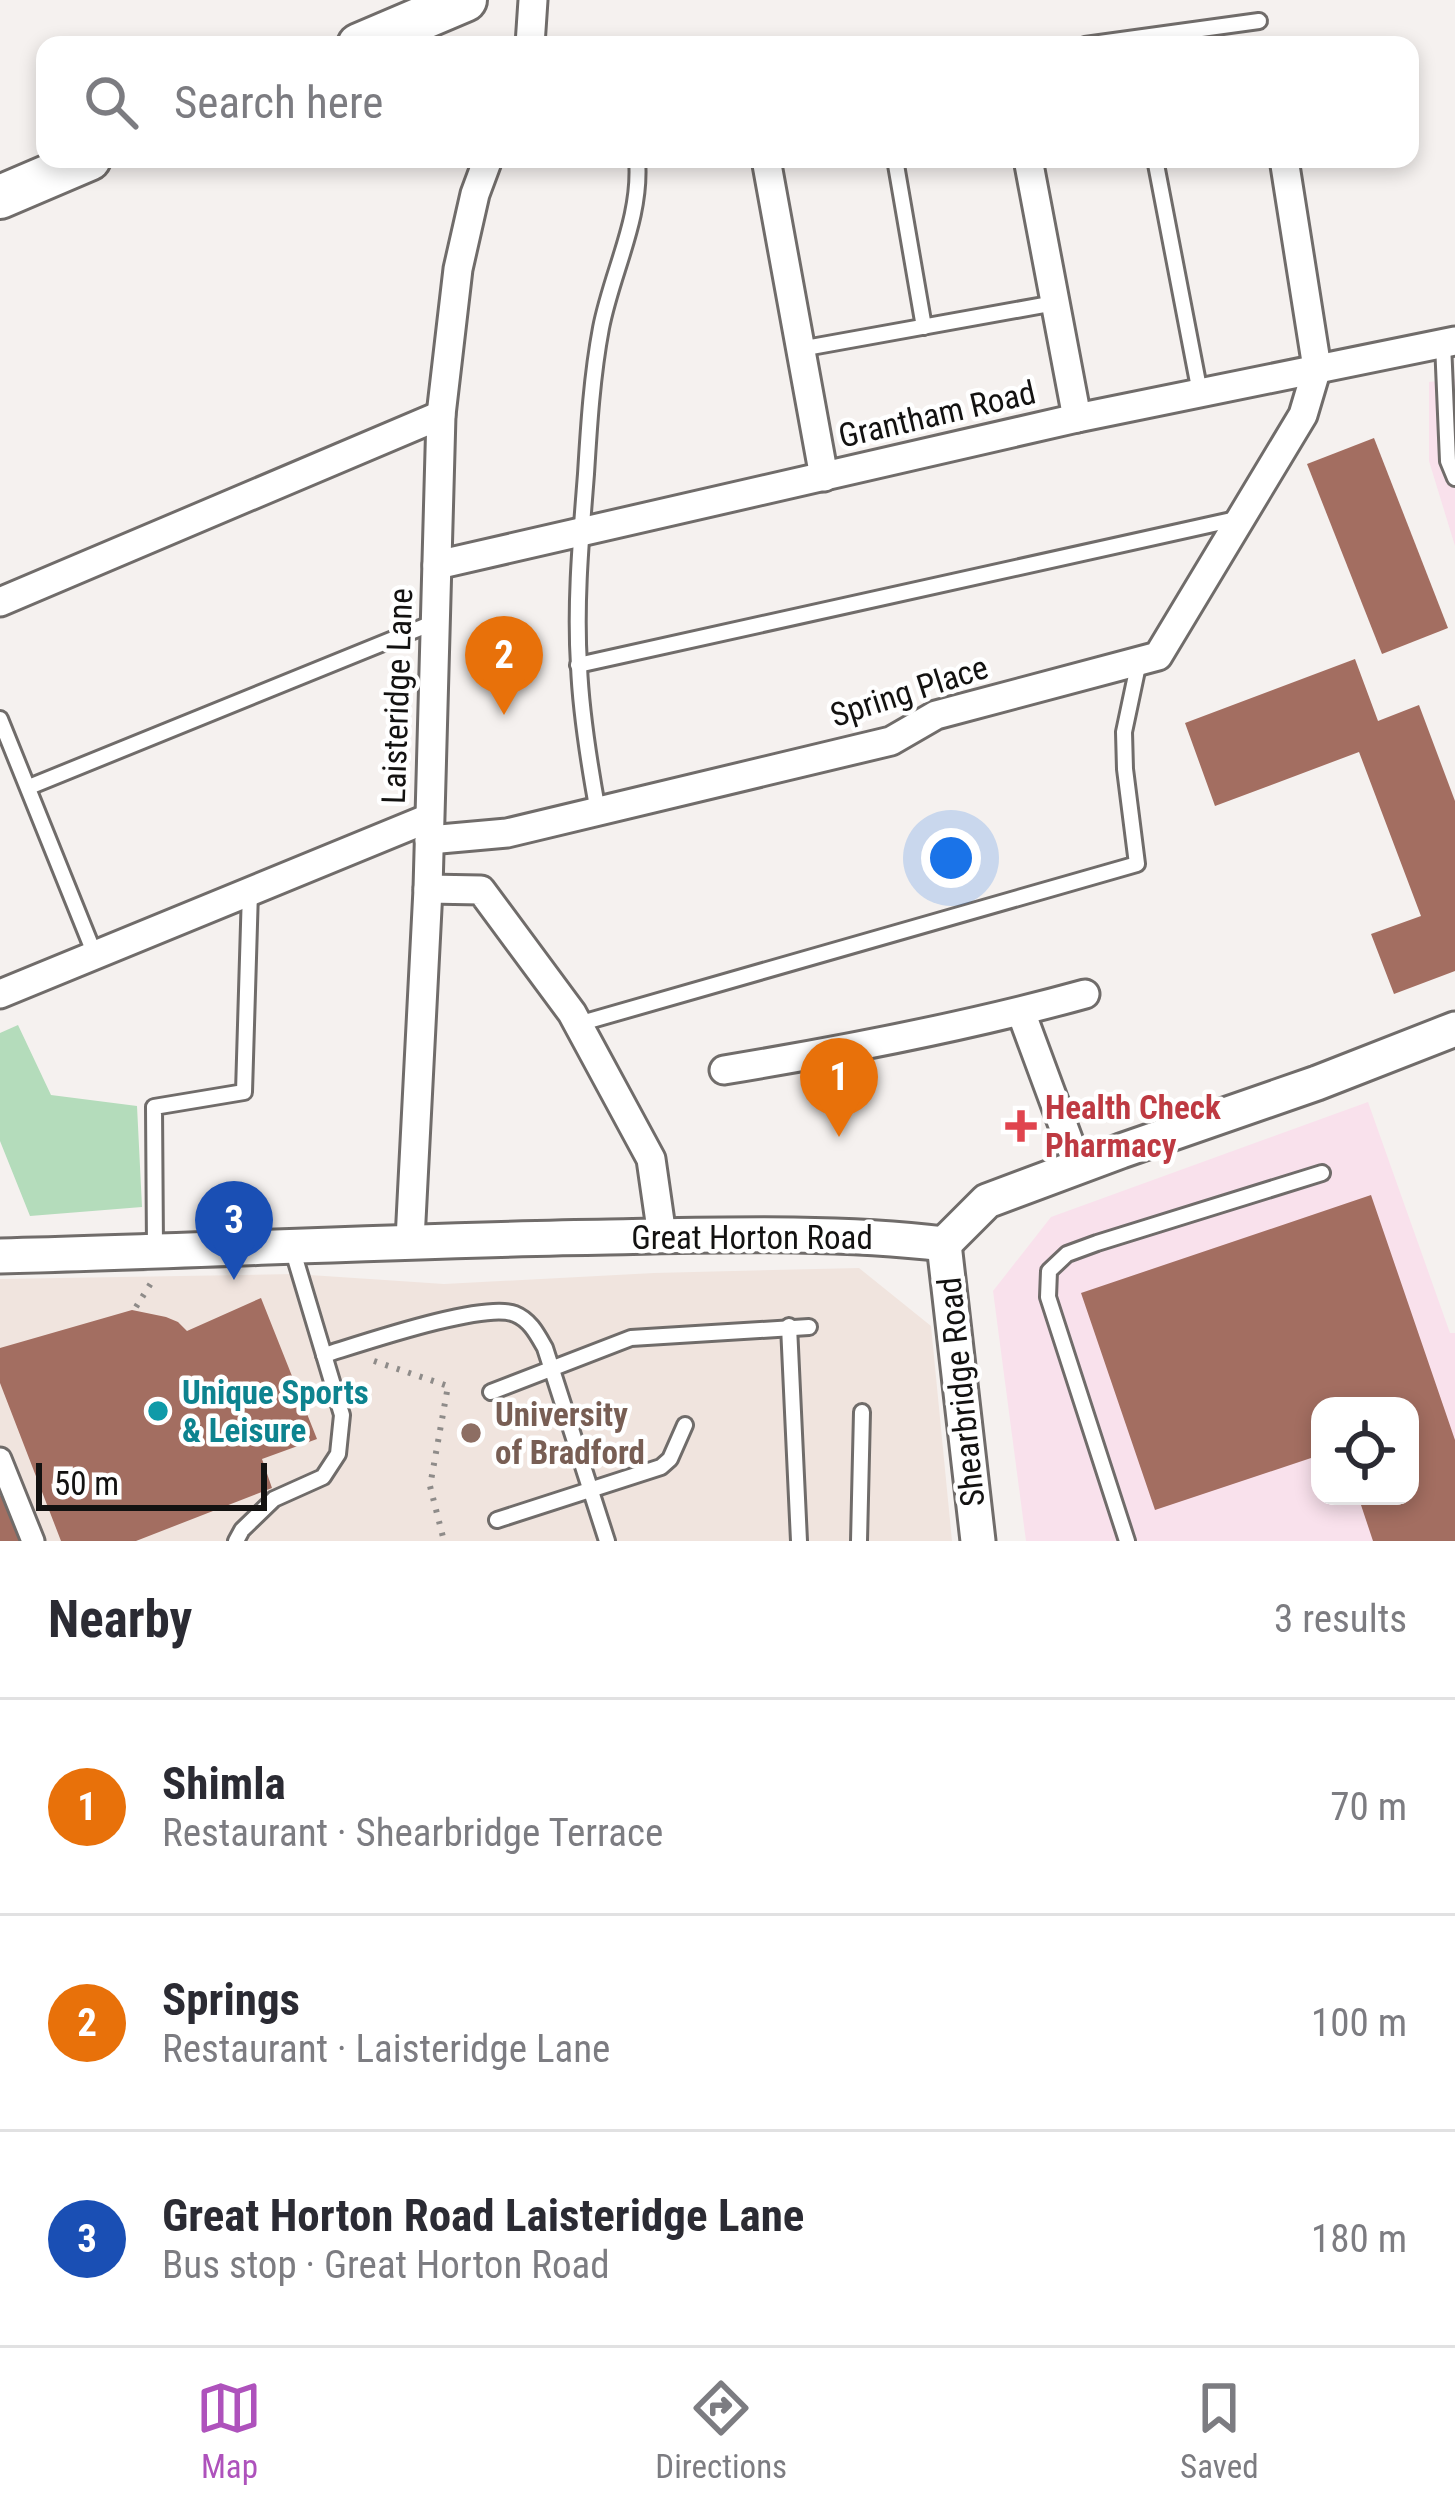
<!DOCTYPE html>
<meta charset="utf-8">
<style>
body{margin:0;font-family:"Roboto Condensed",sans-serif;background:#f2f2f3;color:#2b2b33}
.controls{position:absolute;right:36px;bottom:36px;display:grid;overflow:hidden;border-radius:24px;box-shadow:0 6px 18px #0003}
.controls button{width:108px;height:108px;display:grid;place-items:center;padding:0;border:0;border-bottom:3px solid #e1e1e2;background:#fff;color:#2b2b33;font:60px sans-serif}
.scale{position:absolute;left:36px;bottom:30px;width:231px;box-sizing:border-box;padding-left:12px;border:6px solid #131211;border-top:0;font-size:33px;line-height:42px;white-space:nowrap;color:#131211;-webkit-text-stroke:9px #fff;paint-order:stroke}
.you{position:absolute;left:951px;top:858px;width:42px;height:42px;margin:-30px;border:9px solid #fff;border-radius:50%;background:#1a73e8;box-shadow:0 0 0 18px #1a73e833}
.badge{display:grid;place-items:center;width:78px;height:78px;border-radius:50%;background:#ae52bc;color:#fff;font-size:39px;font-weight:700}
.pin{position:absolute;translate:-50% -99px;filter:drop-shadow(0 3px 6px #0008)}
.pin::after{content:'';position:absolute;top:63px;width:42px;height:36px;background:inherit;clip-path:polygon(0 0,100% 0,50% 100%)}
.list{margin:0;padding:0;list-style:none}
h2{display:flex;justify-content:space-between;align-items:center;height:156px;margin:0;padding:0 48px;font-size:51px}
h2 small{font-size:39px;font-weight:400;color:#7c7c81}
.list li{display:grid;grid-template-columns:78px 1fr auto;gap:36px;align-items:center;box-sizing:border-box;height:216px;padding:0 48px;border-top:3px solid #e1e1e2}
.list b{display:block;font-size:45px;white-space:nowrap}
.list p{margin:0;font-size:39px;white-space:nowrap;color:#7c7c81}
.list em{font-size:39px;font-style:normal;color:#7c7c81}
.icon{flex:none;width:66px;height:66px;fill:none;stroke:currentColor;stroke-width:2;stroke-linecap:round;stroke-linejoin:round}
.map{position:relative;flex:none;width:1455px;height:1541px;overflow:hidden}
.search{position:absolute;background:#fff;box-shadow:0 6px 18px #0003;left:36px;right:36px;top:36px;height:132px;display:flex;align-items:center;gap:30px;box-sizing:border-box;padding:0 42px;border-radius:24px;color:#7c7c81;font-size:45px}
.sheet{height:804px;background:#fff}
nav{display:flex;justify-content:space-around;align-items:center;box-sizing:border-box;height:168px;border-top:3px solid #e1e1e2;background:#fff;font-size:33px;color:#7c7c81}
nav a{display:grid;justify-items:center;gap:6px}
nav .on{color:#ae52bc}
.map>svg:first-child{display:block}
.industrial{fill:#f9e1ec;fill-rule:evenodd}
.built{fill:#f0e4de}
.green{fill:#b4dcbb}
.building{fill:#a36e61}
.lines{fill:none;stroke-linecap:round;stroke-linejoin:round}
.service-casing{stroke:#706c6a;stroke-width:20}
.pedestrian-casing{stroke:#706c6a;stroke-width:27}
.minor-casing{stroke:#706c6a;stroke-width:33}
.tertiary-casing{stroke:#706c6a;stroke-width:39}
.primary-casing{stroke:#706c6a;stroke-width:48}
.path{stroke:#8e8b89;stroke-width:6;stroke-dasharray:3 9;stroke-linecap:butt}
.service{stroke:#fff;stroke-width:14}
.pedestrian{stroke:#fff;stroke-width:21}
.minor{stroke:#fff;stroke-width:27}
.tertiary{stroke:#fff;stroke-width:33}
.primary{stroke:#fff;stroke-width:42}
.health-dot{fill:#e0444e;stroke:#fff;stroke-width:4.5}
.culture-dot{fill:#0f9aa8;stroke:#fff;stroke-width:4.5}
.education-dot{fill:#8d6e63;stroke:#fff;stroke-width:4.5}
.labels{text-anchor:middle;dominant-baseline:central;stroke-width:9;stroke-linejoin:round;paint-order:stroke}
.street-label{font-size:33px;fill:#131211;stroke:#fff}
.health-label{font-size:33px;font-weight:bold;fill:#be3a42;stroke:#fff;text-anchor:start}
.culture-label{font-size:33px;font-weight:bold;fill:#0d838f;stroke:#fff;text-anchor:start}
.education-label{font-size:33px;font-weight:bold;fill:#785e54;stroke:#fff;text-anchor:start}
</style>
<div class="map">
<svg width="1455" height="1541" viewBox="0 0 1455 1541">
<rect width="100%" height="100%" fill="#f5f1ef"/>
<g class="industrial">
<path d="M 1455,379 L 1455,546 L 1429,461 L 1429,382 Z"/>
<path d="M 1368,1102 L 1450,1333 L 1455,1333 L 1455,1541 L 1026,1541 L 993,1291 L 1051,1217 ZM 1320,1406 L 1410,1406 L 1410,1496 L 1320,1496 Z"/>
</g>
<path class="built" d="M 859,1268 L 931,1326 L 952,1541 L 0,1541 L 0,1279 L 295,1274 L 444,1284 L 654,1273 Z"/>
<path class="green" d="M 18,1025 L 51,1095 L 137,1106 L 142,1207 L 30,1216 L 0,1141 L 0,1033 Z"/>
<g class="building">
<path d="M 1374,438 L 1448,628 L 1382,654 L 1307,464 Z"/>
<path d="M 1355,659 L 1378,721 L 1419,705 L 1455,801 L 1455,971 L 1394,994 L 1371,934 L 1421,916 L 1359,752 L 1215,806 L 1185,723 Z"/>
<path d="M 1371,1195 L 1455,1440 L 1455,1541 L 1373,1541 L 1358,1496 L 1410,1496 L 1410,1406 L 1320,1406 L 1320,1455 L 1155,1510 L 1081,1293 Z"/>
<path d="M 261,1298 L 317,1439 L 262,1459 L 272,1488 L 136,1541 L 61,1541 L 0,1383 L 0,1348 L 132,1310 L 166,1317 L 178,1322 L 187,1331 Z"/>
<path d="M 9,1492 L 28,1541 L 0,1541 L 0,1496 Z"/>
</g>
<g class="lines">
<g class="service-casing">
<g id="service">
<path d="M 1085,45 L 1259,21"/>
<path d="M 895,159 L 924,327"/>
<path d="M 1155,159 L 1200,393"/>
<path d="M 1443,343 L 1448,461 L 1455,478"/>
<path d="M 800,349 L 1055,303"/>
<path d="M 578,665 L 1236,519"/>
<path d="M 0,719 L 95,955"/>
<path d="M 29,787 L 435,622"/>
<path d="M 598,812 C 589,763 581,715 579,666 C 575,602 581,538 586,474 C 589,425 592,376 601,328 C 612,271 642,218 637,159"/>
<path d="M 578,1024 L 1137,864 L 1125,769 L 1124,732 L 1139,661"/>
<path d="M 155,1248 L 154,1107 L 244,1092 L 250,891"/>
<path d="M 789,1326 L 799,1541"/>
<path d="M 324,1355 C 360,1344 485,1301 515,1314 C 530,1320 537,1334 545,1348 L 607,1541"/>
<path d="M 491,1392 L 631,1338 L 809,1327"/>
<path d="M 497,1520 L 661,1467 L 670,1459 L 685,1425"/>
<path d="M 236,1541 L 242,1530 L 274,1499 L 323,1477 L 338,1454 L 342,1415 L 292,1248"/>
<path d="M 859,1541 L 862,1412"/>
<path d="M 1127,1541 L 1048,1297 L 1049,1271 L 1067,1254 L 1097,1243 L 1322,1173"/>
</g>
</g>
<g class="pedestrian-casing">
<path id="pedestrian" d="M 0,1459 L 33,1541"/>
</g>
<g class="minor-casing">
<g id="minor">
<path d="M 530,45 L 533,0"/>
<path d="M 766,159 L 824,477"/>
<path d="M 1028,159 L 1077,418"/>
<path d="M 437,565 L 1077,418 L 1455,341"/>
<path d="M 0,602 L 441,415"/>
<path d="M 429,840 L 507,833 L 891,741 L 936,715 L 1158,656 L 1303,415 L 1317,368 L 1284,159"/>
<path d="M 428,889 L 481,890 L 572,1013 L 651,1159 L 662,1236"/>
<path d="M 0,994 L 429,818"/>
<path d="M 1021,1012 L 1078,1166"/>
<path d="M 724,1070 C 845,1050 966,1027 1085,994"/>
<path d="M 410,1240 L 428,889 L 441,415 L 458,269 L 475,194 L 488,159"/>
</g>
</g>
<g class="tertiary-casing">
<g id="tertiary">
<path d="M 944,1244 L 987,1201 L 1121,1151 L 1317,1083 L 1455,1029"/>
<path d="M 944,1244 L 978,1541"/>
<path d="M 0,1256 C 203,1251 406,1240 609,1237 C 720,1235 833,1231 944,1244"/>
</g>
</g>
<g class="primary-casing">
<g id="primary">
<path d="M 359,45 L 465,0"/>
<path d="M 0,197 L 89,159"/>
</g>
</g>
<g class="path">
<path d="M 136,1307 L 153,1280"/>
<path d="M 374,1361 L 448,1386 L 430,1486 L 444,1541"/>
</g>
<use href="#service" class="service"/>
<use href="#pedestrian" class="pedestrian"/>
<use href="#minor" class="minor"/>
<use href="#tertiary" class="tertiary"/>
<use href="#primary" class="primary"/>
</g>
<path class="health-dot" d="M1015 1108h12v12h12v12h-12v12h-12v-12h-12v-12h12z"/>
<circle class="culture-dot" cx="158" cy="1411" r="12"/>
<circle class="education-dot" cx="471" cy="1433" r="12"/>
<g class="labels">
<g class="street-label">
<text transform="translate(937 414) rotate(-13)">Grantham Road</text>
<text transform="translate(909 691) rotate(-18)">Spring Place</text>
<text transform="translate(397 696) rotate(-88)">Laisteridge Lane</text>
<text x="752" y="1237">Great Horton Road</text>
<text transform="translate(961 1392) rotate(-96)">Shearbridge Road</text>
</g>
<g class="health-label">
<text x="1045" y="1107">Health Check<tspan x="1045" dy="38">Pharmacy</tspan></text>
</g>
<g class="culture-label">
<text x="182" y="1392">Unique Sports<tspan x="182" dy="38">&amp; Leisure</tspan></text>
</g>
<g class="education-label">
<text x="495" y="1414">University<tspan x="495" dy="38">of Bradford</tspan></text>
</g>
</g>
</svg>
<div class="controls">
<button><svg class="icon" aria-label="locate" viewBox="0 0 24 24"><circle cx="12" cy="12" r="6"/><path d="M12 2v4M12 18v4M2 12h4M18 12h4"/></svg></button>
</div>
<div class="scale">50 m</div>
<div class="you"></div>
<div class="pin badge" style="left:839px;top:1137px;background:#e8710a">1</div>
<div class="pin badge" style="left:504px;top:715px;background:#e8710a">2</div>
<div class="pin badge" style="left:234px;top:1280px;background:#1a4fb4">3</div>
<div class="search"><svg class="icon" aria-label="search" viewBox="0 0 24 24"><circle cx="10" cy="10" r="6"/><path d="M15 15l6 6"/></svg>Search here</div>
</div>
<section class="sheet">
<h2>Nearby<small>3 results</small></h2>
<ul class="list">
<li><span class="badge" style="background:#e8710a">1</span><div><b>Shimla</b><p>Restaurant · Shearbridge Terrace</p></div><em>70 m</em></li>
<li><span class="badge" style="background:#e8710a">2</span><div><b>Springs</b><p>Restaurant · Laisteridge Lane</p></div><em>100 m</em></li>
<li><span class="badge" style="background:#1a4fb4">3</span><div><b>Great Horton Road Laisteridge Lane</b><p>Bus stop · Great Horton Road</p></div><em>180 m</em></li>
</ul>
</section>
<nav>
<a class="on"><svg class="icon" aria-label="map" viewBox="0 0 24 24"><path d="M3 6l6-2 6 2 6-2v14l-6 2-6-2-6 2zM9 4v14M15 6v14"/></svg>Map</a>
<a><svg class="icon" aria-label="directions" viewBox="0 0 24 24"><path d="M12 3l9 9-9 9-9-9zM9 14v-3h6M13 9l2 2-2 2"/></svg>Directions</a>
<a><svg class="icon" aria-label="saved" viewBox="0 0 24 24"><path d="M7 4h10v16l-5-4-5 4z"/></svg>Saved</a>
</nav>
